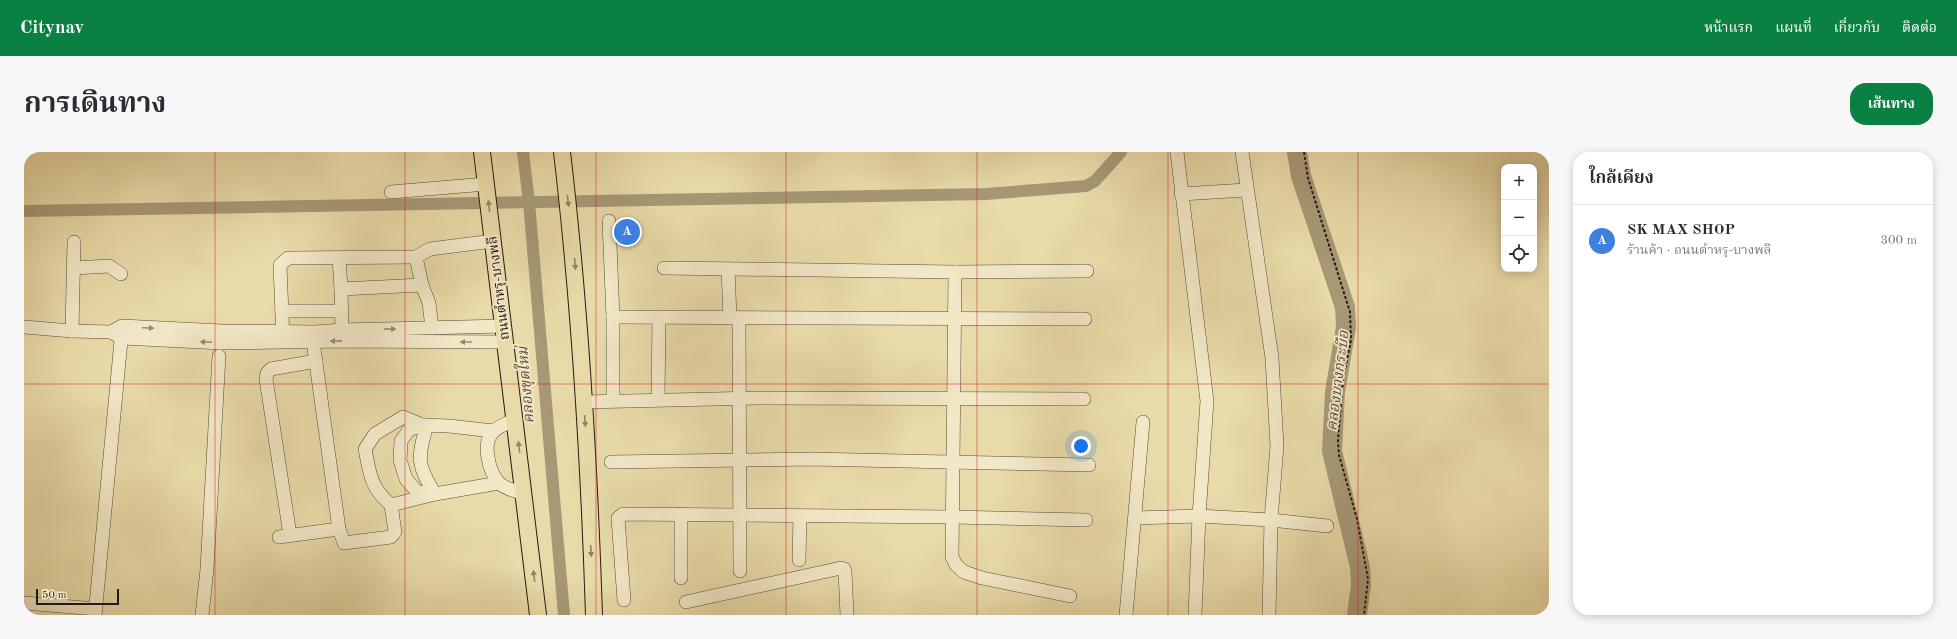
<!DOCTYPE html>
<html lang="th">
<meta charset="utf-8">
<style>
body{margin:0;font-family:"Old Standard TT","Noto Serif Thai",serif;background:#f7f7f7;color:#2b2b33}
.controls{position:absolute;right:12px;top:12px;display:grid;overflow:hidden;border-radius:8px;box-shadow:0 2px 10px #0003}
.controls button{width:36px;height:36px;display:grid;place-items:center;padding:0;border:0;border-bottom:1px solid #e1e1e2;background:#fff;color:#2b2b33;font:20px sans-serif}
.scale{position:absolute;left:12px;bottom:10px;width:83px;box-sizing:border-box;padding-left:4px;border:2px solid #261a14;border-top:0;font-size:11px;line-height:14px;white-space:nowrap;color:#261a14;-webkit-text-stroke:3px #f1e8c7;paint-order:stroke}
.you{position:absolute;left:1057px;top:294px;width:14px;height:14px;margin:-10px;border:3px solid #fff;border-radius:50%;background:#1a73e8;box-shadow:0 0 0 6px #1a73e833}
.badge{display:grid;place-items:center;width:26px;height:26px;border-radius:50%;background:#0b8043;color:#fff;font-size:13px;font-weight:700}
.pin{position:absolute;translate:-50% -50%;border:2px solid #fff;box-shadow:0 1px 4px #0006}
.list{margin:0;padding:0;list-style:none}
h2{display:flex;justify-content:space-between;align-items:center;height:52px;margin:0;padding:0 16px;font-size:17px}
h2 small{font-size:13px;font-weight:400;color:#7c7c81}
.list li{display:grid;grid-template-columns:26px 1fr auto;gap:12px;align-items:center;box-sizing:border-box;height:72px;padding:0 16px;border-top:1px solid #e1e1e2}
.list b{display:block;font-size:15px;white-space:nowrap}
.list p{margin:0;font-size:13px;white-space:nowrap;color:#7c7c81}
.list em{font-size:13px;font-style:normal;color:#7c7c81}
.icon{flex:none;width:22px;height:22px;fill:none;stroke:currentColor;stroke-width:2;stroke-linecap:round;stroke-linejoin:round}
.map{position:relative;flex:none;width:1525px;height:463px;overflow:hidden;border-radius:16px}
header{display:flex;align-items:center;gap:24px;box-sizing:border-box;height:56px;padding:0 20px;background:#0b8043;color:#fff}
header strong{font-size:19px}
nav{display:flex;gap:22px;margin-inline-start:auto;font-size:14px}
.intro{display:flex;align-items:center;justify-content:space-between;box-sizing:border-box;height:96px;padding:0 24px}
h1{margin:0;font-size:28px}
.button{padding:10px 18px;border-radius:16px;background:#0b8043;color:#fff;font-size:14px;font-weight:700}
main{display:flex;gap:24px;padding:0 24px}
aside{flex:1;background:#fff;border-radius:16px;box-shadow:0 2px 10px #0003}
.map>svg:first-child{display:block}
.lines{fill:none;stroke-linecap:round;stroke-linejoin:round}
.canal{stroke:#a79976;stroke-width:12}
.river{stroke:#a79976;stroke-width:20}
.minor-casing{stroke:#574a39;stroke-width:14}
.major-casing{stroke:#261a14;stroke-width:18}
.path{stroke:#261a14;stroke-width:2;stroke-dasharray:3 2;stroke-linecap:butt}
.minor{stroke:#f1e8c7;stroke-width:13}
.major{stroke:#e9dba9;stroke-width:16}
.oneway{fill:#918466}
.oneway2{fill:#968b76}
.grid{fill:none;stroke:#d62828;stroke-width:1;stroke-opacity:0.55}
.labels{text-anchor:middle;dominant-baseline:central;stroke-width:3.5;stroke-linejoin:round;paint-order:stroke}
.street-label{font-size:14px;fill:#261a14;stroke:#f1e8c7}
.water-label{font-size:15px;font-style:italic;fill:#5a4d3b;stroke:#f1e8c7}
</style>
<header>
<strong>Citynav</strong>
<nav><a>หน้าแรก</a><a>แผนที่</a><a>เกี่ยวกับ</a><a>ติดต่อ</a></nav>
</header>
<div class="intro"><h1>การเดินทาง</h1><a class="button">เส้นทาง</a></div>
<main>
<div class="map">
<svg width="1525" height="463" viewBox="0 0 1525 463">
<rect width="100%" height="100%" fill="#e9dba9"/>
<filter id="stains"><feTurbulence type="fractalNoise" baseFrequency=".005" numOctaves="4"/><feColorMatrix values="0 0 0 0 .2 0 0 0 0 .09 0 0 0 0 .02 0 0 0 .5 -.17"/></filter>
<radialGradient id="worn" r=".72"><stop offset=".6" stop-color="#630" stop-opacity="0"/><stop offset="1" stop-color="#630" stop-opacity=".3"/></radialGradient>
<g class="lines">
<g class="canal">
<path d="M 499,0 L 505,50 L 540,463"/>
<path d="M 0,59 L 962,42 L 1062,34 L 1071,29 L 1097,0"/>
</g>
<path class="river" d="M 1273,0 L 1277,24 L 1321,155 L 1322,175 L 1311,240 L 1308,299 L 1336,415 L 1337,432 L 1333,463"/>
<g class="minor-casing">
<g id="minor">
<path d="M 1153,0 L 1183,249 L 1175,364 L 1171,463"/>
<path d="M 1218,0 L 1248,206 L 1253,294 L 1247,368 L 1245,463"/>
<path d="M 367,40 L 462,32"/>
<path d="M 1157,42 L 1222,38"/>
<path d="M 585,69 L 589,165 L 589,248"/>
<path d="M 315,106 L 317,137"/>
<path d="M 50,116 L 85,114 L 97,122"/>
<path d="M 640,116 L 931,120 L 1063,119"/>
<path d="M 704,117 L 706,165"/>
<path d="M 931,120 L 928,405 L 932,413 L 940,420 L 958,426 L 1046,444"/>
<path d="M 398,133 L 405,151 L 408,176"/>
<path d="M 258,159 L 317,159"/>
<path d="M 589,165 L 1061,167"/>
<path d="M 715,166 L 716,419"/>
<path d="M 0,175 L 48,179 L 87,180 L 98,174 L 198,179 L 291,180 L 318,178 L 479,174"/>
<path d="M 318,178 L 317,137 L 398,133 L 392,105 L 406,97 L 469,89"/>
<path d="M 48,179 L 50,90"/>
<path d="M 87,180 L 98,186 L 198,191 L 317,189 L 481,190"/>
<path d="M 259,188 L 256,113 L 264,106 L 392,105"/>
<path d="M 289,189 L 315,377 L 320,391 L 367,385 L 371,380 L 367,353 L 411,342 C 393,313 393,306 403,273"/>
<path d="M 634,247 L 635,165"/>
<path d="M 560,250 L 734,246 L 1060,247"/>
<path d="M 491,267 C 485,271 475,274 470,279 C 457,290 465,320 475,331 C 481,337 492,339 500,342"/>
<path d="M 469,279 L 425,274 L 398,273 L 385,278 L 377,289 L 376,308 L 382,327 L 393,340 L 411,342 L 475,331"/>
<path d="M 587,310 L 788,307 L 1065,313"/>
<path d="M 367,353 C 346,335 346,322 341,297 L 351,282 L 379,265 L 398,273"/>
<path d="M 1111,366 L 1175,364 L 1247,368 L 1303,374"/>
<path d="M 266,383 L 242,227 L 243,221 L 247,217 L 292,209"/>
<path d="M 255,385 L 315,377"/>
<path d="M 775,408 L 776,364"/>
<path d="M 657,426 L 657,362"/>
<path d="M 600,448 L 594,366 L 599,362 L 928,365 L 1062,368"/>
<path d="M 662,450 L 817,416 L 820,417 L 821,419 L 823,463"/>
<path d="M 0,451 L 72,457"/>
<path d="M 71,463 L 98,178"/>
<path d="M 178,463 L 183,417 L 195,204"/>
<path d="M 1102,463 L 1119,270"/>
</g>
</g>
<g class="major-casing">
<g id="major">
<path d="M 458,0 L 514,463"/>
<path d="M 538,0 C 556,154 565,308 570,463"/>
</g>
</g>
<path class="path" d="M 1280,0 L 1284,26 L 1326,160 L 1327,188 L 1319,228 L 1314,288 L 1315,303 L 1333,367 L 1344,427 L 1340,463"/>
<use href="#minor" class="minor"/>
<use href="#major" class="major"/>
</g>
<defs><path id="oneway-solid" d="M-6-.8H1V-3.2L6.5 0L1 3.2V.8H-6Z"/></defs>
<g class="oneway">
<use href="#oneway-solid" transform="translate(544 49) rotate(83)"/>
<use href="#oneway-solid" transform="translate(465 54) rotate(-97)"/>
<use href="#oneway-solid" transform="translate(551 112) rotate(85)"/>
<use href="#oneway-solid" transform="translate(561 269) rotate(87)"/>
<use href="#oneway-solid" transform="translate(495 295) rotate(-97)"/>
<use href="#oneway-solid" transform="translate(567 399) rotate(87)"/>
<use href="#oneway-solid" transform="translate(510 424) rotate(-97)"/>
</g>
<g class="oneway2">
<use href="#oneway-solid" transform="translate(124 176) rotate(3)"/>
<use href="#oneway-solid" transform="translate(366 177) rotate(-1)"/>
<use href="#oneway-solid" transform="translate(312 189) rotate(179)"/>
<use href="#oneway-solid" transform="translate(182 190) rotate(-177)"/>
<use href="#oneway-solid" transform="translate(442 190) rotate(-180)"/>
</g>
<path class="grid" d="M 191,0 L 191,463M 381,0 L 381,463M 572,0 L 572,463M 762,0 L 762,463M 953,0 L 953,463M 1144,0 L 1144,463M 1334,0 L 1334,463M 0,232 L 1525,232"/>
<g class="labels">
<g class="street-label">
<text transform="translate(475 136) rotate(-97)">ถนนตำหรุ-บางพลี</text>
</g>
<g class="water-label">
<text transform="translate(1315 229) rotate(-83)">คลองบางกระบือ</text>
<text transform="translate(503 233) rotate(-95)">คลองขุดใหม่</text>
</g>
</g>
<rect width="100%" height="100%" filter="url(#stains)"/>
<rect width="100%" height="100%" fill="url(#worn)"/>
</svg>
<div class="controls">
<button>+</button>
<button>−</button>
<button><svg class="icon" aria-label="locate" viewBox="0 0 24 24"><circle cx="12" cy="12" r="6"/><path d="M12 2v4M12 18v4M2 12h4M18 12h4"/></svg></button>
</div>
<div class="scale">50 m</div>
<div class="you"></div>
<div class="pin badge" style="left:603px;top:80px;background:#3f7fe0">A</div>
</div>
<aside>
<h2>ใกล้เคียง<small></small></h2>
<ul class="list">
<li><span class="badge" style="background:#3f7fe0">A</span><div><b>SK MAX SHOP</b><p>ร้านค้า · ถนนตำหรุ-บางพลี</p></div><em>300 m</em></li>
</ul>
</aside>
</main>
